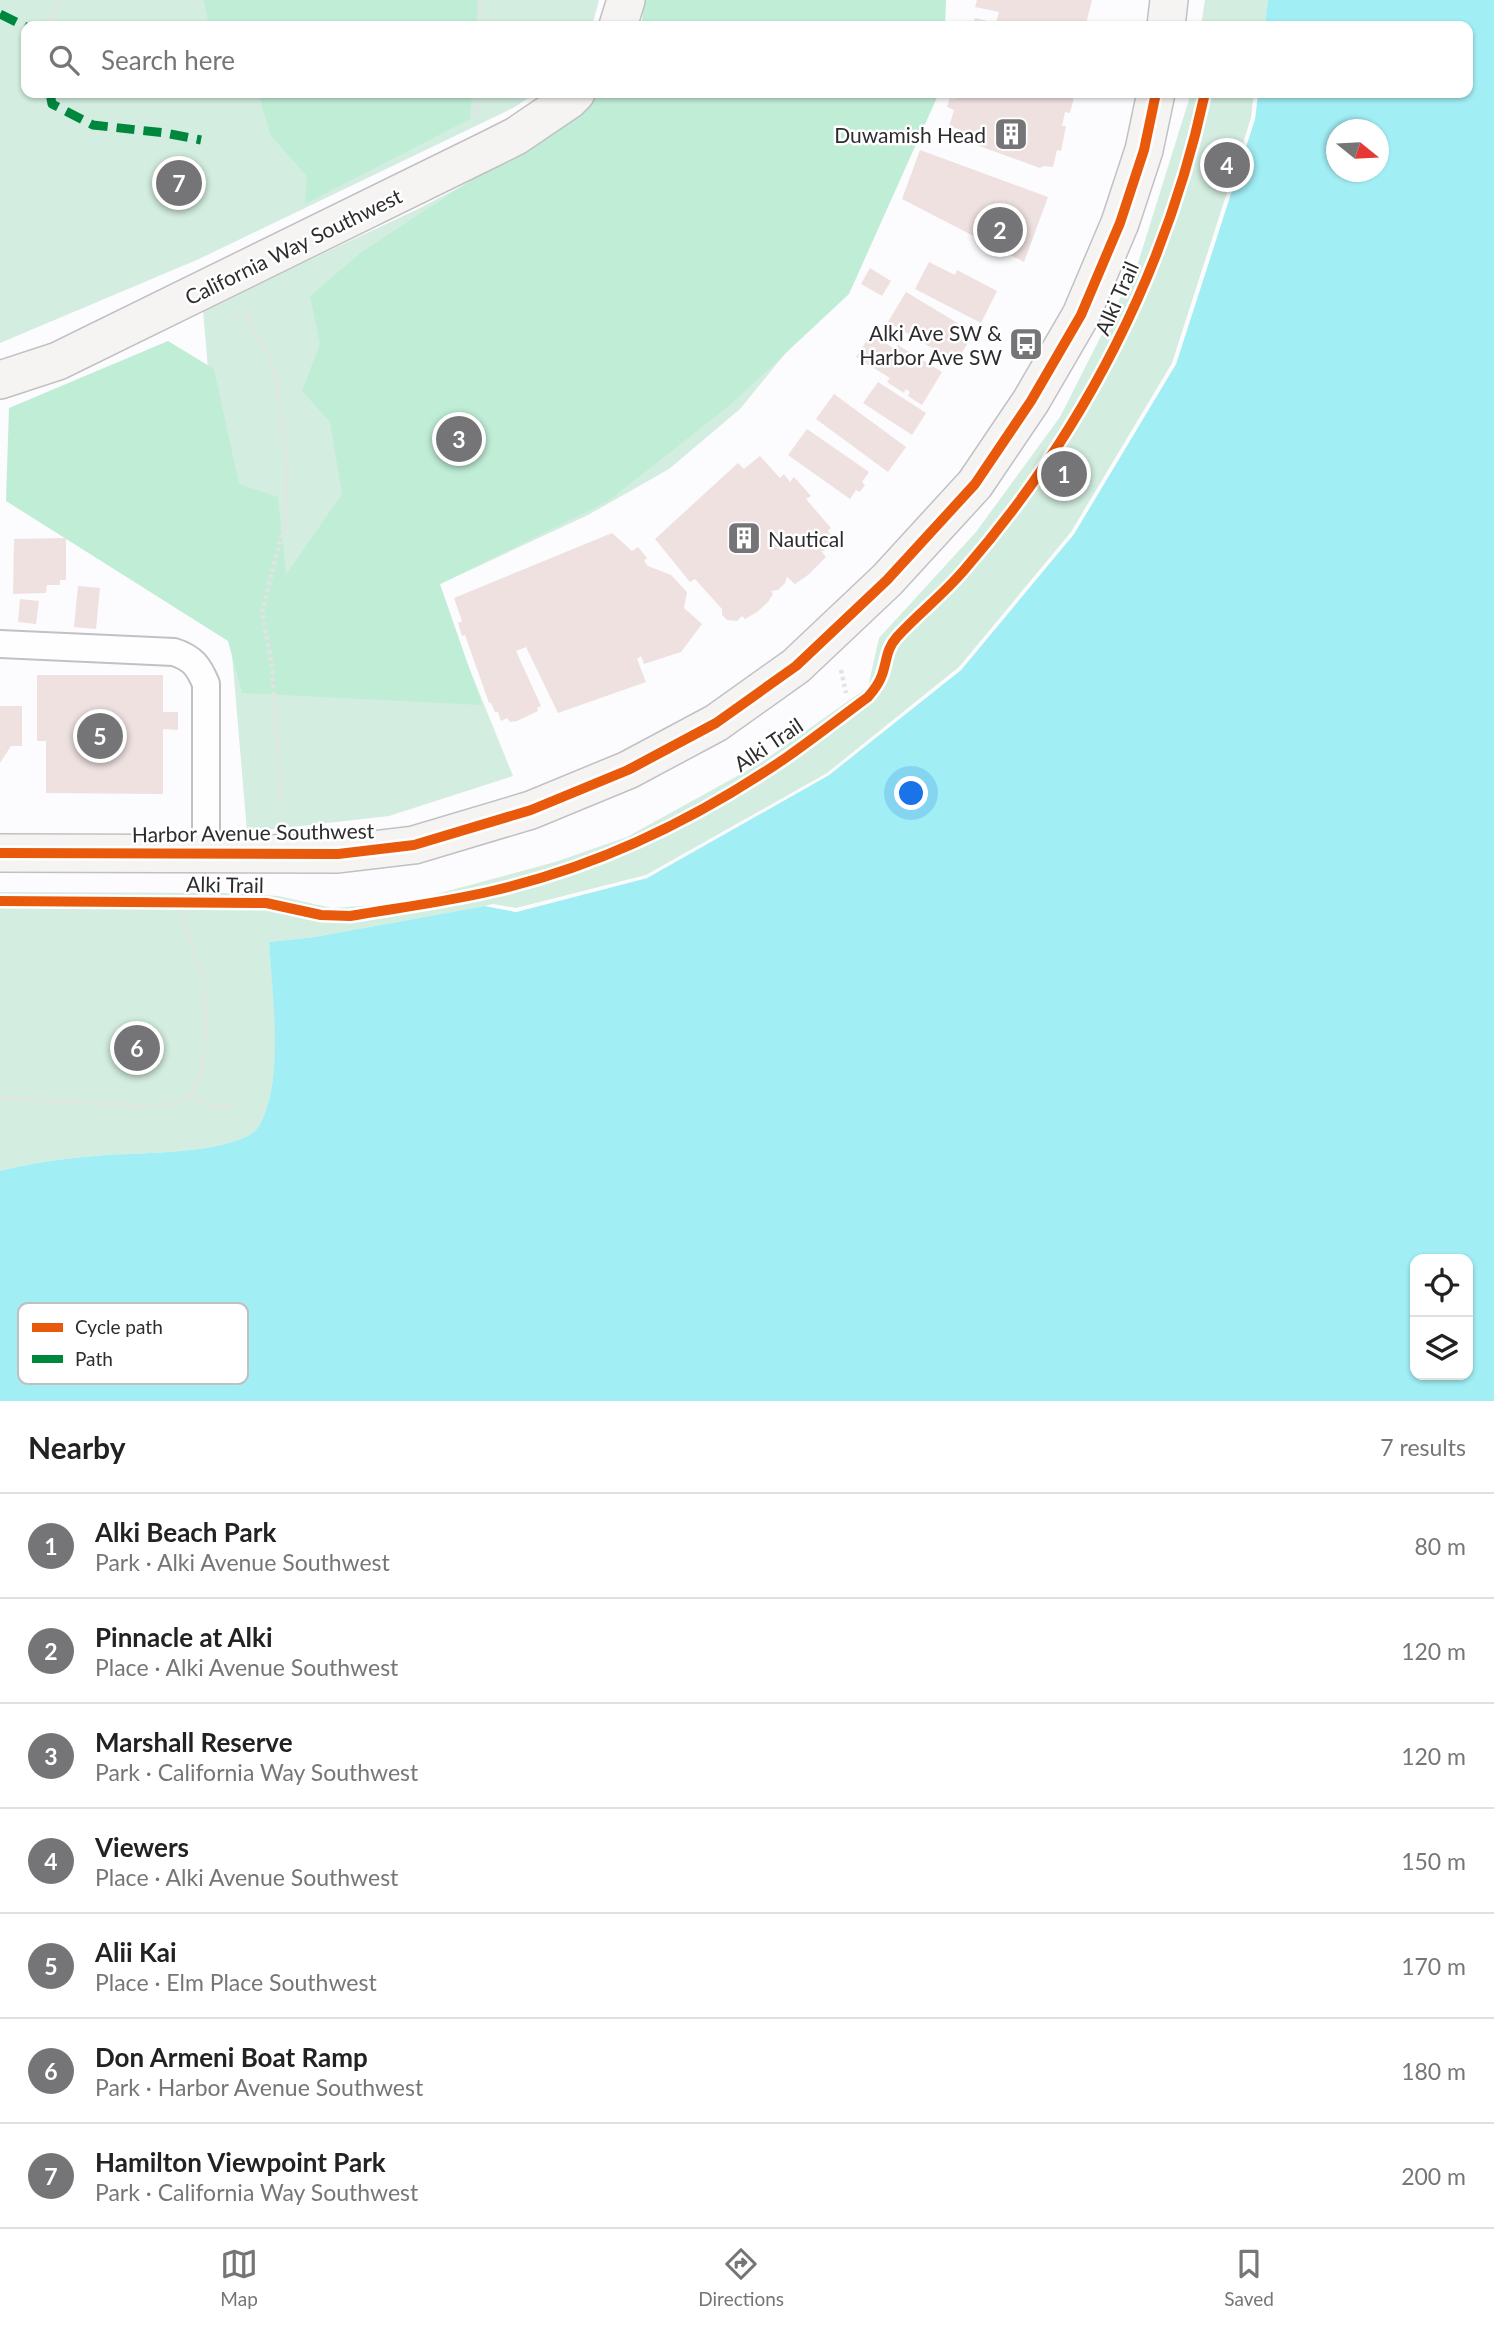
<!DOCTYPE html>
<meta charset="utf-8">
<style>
body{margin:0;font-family:Lato,sans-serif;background:#f6f6f6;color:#222}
.controls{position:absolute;right:21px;bottom:21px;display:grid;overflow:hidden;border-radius:14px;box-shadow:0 2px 5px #0004}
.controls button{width:63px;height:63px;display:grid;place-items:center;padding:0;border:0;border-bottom:2px solid #e0e0e0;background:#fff;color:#222;font:35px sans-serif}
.compass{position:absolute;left:1326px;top:119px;width:63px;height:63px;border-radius:50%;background:#fff;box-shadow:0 2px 5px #0004;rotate:108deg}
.you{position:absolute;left:912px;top:794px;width:24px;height:24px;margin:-18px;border:5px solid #fff;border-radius:50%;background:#1a73e8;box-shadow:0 0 0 10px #1a73e833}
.badge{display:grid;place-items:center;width:46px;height:46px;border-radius:50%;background:#757477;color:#fff;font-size:23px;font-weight:700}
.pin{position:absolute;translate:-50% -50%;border:4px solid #fff;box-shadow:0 2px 7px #0006}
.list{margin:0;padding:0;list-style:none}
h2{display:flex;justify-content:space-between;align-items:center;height:91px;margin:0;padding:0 28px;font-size:30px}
h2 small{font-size:23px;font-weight:400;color:#767676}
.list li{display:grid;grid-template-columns:46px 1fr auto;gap:21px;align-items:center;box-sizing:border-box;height:105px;padding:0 28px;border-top:2px solid #e0e0e0}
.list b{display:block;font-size:26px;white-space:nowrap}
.list p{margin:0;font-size:23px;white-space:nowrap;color:#767676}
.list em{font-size:23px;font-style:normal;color:#767676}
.icon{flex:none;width:38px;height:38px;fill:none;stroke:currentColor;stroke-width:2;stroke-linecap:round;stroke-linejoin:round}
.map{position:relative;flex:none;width:1494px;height:1401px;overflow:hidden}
.search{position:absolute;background:#fff;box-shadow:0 2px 5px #0004;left:21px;right:21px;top:21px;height:77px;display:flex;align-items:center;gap:18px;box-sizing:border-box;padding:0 24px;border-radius:14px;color:#767676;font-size:26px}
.sheet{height:826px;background:#fff}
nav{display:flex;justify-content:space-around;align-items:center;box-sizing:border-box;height:98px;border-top:2px solid #e0e0e0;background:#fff;font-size:19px;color:#767676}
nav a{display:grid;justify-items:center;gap:4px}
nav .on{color:#757477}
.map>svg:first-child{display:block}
.green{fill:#d3ede0}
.forest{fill:#c0edd6}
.water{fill:#a1eef4;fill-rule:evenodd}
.pier{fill:#fcfbfe}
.building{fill:#eee1e0}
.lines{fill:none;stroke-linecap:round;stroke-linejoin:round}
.minor-casing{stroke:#c1c0c3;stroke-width:30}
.secondary-casing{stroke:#c1c0c3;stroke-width:40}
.path{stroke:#e3e3e4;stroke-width:4.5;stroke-dasharray:3.5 3.5;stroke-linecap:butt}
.minor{stroke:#fffeff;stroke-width:26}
.secondary{stroke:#f6f4f3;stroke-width:37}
.quiet{stroke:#00873e;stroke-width:9;stroke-dasharray:18 9;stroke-linecap:butt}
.cycleway-casing{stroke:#fff;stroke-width:15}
.cycleway{stroke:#e8590c;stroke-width:10}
.labels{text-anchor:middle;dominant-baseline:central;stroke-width:5;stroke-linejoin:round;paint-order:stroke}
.poi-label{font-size:21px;fill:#2d2c2f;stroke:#fff;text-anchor:end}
.street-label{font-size:21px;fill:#2d2c2f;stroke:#fff}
.key{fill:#fff;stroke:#c0c0c1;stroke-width:2}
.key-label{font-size:19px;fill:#2d2c2f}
</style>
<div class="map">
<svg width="1494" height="1401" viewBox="0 0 1494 1401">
<rect width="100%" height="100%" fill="#fcfbfe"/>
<g class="green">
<path d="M 0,0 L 599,0 L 592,26 L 26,26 L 26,93 L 535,93 L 515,107 L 199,259 L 0,343 Z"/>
<path d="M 1205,0 L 1268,0 L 1265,26 L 1201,26 Z"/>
<path d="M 1191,93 L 1258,93 L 1255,119 L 1176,364 L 1074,534 L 961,670 L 829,775 L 647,878 L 516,912 L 485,906 L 314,937 L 269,942 C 273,991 285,1083 259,1126 C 242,1154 137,1153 105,1155 C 70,1158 34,1162 0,1171 L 0,892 L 227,893 L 278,896 L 332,908 L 403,903 L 555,862 L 627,837 L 759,764 L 868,687 L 879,638 L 976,532 L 1060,417 L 1138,263 Z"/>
<path d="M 509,161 L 789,349 L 740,409 L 669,469 L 588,515 L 436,586 L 513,776 L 389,816 L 247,832 L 203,310 L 418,209 Z"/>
</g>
<g class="forest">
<path d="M 204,0 L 478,0 L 476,26 L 209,26 Z"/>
<path d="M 644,0 L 946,0 L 945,26 L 638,26 L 642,20 Z"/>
<path d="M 258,93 L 472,93 L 470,119 L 305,204 L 307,176 L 271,136 Z"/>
<path d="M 598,93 L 939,93 L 849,294 L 730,405 L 608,501 L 440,584 L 482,705 L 242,693 L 228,641 L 6,501 L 9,408 L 168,341 L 214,369 L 239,484 L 278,497 L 286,575 L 342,494 L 330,422 L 302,391 L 320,344 L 310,296 L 363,251 L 539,136 Z"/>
</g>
<path class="water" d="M 1268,0 L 1494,0 L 1494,1401 L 0,1401 L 0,1171 C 34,1162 70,1158 105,1155 C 137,1153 242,1154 259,1126 C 285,1082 272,992 269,942 L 314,937 L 485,906 L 516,912 L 647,878 L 829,775 L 961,670 L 1074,534 L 1176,364 L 1255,119 L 1258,93 L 1468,93 L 1468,26 L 1265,26 ZM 1336,130 L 1378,130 L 1378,172 L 1336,172 ZM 1415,1259 L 1468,1259 L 1468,1375 L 1415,1375 Z"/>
<path class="pier" d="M 1254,93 L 1258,93 L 1255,119 L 1176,364 L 1074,534 L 961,670 L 829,775 L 647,878 L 516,912 L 485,906 L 493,904 L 516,908 L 646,875 L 827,773 L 959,667 L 1071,532 L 1172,363 L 1251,118 Z"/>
<g class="building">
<path d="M 977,0 L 1092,0 L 1087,20 L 1083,26 L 972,26 L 975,18 L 996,23 L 999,12 L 975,7 Z"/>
<path d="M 957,93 L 1075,93 L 1070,113 L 1065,112 L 1062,126 L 1066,126 L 1061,151 L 1057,150 L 1053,167 L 1044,166 L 1040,168 L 957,138 L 960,129 L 949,127 L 954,110 L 947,107 L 950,98 L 955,99 Z"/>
<path d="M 920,150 L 1048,197 L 1024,262 L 902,199 Z"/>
<path d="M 929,262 L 955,275 L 957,270 L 997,291 L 981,323 L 915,289 Z"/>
<path d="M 870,268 L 891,281 L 882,296 L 861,284 Z"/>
<path d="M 906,292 L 974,333 L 956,362 L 888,322 Z"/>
<path d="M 871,334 L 895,349 L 898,345 L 942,372 L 922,405 L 908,396 L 910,392 L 906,389 L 904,393 L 887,382 L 890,378 L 856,357 Z"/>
<path d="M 878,382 L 926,413 L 912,435 L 863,403 Z"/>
<path d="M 834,394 L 906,447 L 888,472 L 816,419 Z"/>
<path d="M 807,429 L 869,472 L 862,482 L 865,485 L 860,492 L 856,490 L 850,499 L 788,455 Z"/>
<path d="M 760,456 L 780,478 L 784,474 L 790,482 L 794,477 L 811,496 L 806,499 L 831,528 L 828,531 L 832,537 L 830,545 L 824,551 L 821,551 L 826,557 L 808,575 L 795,584 L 787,577 L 785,583 L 778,590 L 771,591 L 773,594 L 768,602 L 757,612 L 745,619 L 742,616 L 737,621 L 727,620 L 722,615 L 722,609 L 695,579 L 690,582 L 655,539 L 738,463 L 744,469 Z"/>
<path d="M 612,533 L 632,551 L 638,547 L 647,558 L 644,561 L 648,566 L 671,575 L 687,592 L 684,608 L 702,624 L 681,652 L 644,664 L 641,656 L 637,659 L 646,682 L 558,713 L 526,647 L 516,651 L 541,706 L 537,708 L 538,711 L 517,721 L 510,722 L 507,718 L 501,721 L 498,712 L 495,712 L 491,703 L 489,703 L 465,635 L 462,636 L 458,623 L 462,621 L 454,598 Z"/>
<path d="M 66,538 L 66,580 L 60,580 L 60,585 L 47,585 L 46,593 L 13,594 L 14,539 Z"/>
<path d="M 78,586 L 100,588 L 96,629 L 74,627 Z"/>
<path d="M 20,599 L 39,601 L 36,624 L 18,622 Z"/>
<path d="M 37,675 L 163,675 L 163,712 L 178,712 L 178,730 L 163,729 L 163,794 L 46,793 L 46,741 L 37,741 Z"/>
<path d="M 0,706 L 22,706 L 22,746 L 11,746 L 0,763 Z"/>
</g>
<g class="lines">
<g class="minor-casing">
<path id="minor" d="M 0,644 L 174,652 C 193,658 199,667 206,684 L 206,854"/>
</g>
<g class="secondary-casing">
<g id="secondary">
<path d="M 618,26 L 626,0"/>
<path d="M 1166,26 L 1169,0"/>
<path d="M 0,380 L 58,361 L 488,150 L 516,136 L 569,100 L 576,93"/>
<path d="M 0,853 L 338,854 L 414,845 L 531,810 L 628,770 L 716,723 L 796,666 L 887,580 L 975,484 L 1031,401 L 1081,315 L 1120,223 L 1144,150 L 1156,93"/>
</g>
</g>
<g class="path">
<path d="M 479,0 L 483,26"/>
<path d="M 44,26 L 60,0"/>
<path d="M 476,117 L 481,93"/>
<path d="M 231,315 L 248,314 L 252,328 L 267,350 L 275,374 L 287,464 L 286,517 L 262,612 L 272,665 L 281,806"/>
<path d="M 841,670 L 846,693"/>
<path d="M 190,1096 L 211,1107 L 236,1106"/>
<path d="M 0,1098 L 142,1106 L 170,1105 L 190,1096 L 200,1077 L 205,1038 L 205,997 L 202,976 L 183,920 L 180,903"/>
</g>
<use href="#minor" class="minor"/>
<use href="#secondary" class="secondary"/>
<g class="quiet">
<path d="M 0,14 L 26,27"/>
<path d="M 50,93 L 52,104 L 93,125 L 165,133 L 201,140"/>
</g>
<g class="cycleway-casing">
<g id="cycleway">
<path d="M 0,853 L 338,854 L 414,845 L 531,810 L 628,770 L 716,723 L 796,666 L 887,580 L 975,484 L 1031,401 L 1081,315 L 1120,223 L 1144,150 L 1156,93"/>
<path d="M 0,901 L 266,903 L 321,915 L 350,916 C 397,908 445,902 492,891 C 597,867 698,818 787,757 C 814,738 841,717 868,697 C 874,690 879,684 882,675 C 887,661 886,649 897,637 C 919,613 944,594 965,569 C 1083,433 1167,270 1205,93"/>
</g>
</g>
<use href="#cycleway" class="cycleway"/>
</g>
<defs>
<g id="building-square" transform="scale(1.75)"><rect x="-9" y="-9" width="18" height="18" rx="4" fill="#757477" stroke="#fff"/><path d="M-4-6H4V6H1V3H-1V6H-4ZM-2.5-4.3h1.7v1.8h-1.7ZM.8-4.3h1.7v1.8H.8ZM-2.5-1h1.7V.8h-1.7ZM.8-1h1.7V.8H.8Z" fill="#fff"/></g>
<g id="bus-square" transform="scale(1.75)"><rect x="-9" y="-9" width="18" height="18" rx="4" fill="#757477" stroke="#fff"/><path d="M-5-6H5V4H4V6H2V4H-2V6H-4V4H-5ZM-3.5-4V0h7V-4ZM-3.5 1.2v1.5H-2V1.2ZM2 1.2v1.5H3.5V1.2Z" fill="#fff"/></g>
</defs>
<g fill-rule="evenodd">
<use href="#building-square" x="1011" y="134"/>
<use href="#bus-square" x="1026" y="344"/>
<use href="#building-square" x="744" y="538"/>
</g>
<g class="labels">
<g class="poi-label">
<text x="986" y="134">Duwamish Head</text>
<text x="1002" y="332">Alki Ave SW &amp;<tspan x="1002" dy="24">Harbor Ave SW</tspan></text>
<text x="768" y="538" text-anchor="start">Nautical</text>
</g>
<g class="street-label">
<text transform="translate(293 246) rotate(-26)">California Way Southwest</text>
<text transform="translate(1116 298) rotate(-66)">Alki Trail</text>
<text transform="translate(768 744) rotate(-34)">Alki Trail</text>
<text transform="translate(253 832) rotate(-1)">Harbor Avenue Southwest</text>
<text transform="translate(225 884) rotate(1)">Alki Trail</text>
</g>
</g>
<rect x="18" y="1303" width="230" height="81" rx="10" class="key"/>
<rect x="32" y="1323" width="31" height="9" fill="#e8590c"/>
<rect x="32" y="1355" width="31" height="8" fill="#00873e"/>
<g class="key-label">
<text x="75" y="1334">Cycle path</text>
<text x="75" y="1366">Path</text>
</g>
</svg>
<div class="controls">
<button><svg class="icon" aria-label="locate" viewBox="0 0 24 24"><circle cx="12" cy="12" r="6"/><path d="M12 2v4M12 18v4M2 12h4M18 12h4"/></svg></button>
<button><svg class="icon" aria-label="layers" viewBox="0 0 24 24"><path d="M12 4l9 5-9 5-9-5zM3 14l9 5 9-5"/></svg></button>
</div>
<svg class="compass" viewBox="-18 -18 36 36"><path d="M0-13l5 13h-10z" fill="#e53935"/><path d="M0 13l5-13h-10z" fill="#767676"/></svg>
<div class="you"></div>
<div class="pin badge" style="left:1064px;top:474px">1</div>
<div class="pin badge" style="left:1000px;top:230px">2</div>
<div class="pin badge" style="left:459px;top:439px">3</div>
<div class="pin badge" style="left:1227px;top:165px">4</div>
<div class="pin badge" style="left:100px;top:736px">5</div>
<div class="pin badge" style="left:137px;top:1048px">6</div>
<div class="pin badge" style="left:179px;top:183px">7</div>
<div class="search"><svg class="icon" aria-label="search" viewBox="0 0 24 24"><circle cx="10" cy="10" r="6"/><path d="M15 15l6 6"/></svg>Search here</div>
</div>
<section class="sheet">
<h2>Nearby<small>7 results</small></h2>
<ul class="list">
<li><span class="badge">1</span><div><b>Alki Beach Park</b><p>Park · Alki Avenue Southwest</p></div><em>80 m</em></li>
<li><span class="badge">2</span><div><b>Pinnacle at Alki</b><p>Place · Alki Avenue Southwest</p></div><em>120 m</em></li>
<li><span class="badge">3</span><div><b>Marshall Reserve</b><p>Park · California Way Southwest</p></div><em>120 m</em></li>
<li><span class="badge">4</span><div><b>Viewers</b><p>Place · Alki Avenue Southwest</p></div><em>150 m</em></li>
<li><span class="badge">5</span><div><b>Alii Kai</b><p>Place · Elm Place Southwest</p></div><em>170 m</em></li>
<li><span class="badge">6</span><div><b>Don Armeni Boat Ramp</b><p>Park · Harbor Avenue Southwest</p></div><em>180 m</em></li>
<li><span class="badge">7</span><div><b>Hamilton Viewpoint Park</b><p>Park · California Way Southwest</p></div><em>200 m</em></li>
</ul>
</section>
<nav>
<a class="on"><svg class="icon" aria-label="map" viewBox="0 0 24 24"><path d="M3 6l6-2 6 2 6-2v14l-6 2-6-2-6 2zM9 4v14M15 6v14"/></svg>Map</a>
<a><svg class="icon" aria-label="directions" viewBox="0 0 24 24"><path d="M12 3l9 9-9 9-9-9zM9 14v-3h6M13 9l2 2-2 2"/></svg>Directions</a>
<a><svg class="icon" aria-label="saved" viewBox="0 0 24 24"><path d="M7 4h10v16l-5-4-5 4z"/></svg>Saved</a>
</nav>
